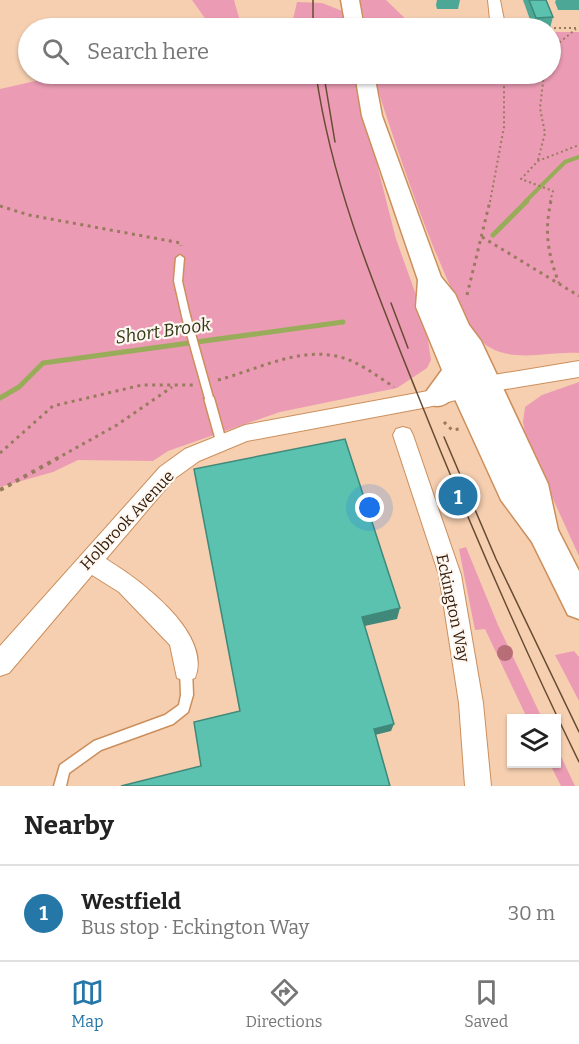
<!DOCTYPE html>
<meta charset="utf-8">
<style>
body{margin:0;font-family:Bitter,serif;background:#f6f6f6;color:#222}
.controls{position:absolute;right:18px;bottom:18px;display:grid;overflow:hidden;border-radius:0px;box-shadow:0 2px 4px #0004}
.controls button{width:54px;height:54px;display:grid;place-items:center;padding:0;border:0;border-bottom:2px solid #e0e0e0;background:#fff;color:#222;font:30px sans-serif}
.you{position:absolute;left:370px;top:508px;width:21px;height:21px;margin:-15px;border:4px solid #fff;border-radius:50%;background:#1a73e8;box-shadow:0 0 0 9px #1a73e833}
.badge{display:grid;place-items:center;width:39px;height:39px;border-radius:50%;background:#2477a7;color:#fff;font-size:20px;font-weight:700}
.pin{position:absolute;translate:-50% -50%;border:3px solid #fff;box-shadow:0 2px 6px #0006}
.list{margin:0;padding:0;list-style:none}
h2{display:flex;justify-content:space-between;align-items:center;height:78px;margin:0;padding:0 24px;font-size:26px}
h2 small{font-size:20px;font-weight:400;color:#767676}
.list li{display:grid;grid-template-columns:39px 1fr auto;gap:18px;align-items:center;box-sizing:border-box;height:96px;padding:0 24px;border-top:2px solid #e0e0e0}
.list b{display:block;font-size:22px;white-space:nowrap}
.list p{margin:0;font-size:20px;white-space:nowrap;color:#767676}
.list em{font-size:20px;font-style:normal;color:#767676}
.icon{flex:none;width:33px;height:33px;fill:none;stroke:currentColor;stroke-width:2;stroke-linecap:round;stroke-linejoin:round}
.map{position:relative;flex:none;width:579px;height:786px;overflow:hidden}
.search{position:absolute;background:#fff;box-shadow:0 2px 4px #0004;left:18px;right:18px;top:18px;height:66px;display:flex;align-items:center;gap:15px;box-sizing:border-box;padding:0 21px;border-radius:33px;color:#767676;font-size:22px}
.sheet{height:174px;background:#fff}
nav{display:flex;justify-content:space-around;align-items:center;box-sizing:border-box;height:84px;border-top:2px solid #e0e0e0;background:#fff;font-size:16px;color:#767676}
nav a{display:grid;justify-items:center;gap:3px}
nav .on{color:#2477a7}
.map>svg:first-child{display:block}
.green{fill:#eb9cb4}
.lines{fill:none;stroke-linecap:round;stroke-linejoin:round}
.stream-far1{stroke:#99ac5a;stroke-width:4}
.stream{stroke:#99ac5a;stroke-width:5}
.lane-casing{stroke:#cc8f5c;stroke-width:3}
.street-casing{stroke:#cc8f5c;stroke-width:2}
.secondary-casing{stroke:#cc8f5c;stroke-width:3}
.path-far2{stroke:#9a7a5f;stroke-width:2;stroke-dasharray:2 3;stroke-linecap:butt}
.path-far1{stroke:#9a7a5f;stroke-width:3;stroke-dasharray:3 4.5;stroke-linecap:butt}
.path{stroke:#9a7a5f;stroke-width:4;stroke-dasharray:4 5;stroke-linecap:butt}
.lane{fill:#fff;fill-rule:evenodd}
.street{fill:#fff;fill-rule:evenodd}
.secondary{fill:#fff;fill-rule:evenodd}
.tram{stroke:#674b33;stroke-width:1.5}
.lane-bridge-casing{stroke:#cc8f5c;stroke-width:11;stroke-linecap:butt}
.lane-bridge{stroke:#fff;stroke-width:8}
.tree{fill:#b76e77}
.wall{fill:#4da796}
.shaded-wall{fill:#3f887a}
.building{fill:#5ac2af;stroke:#3f887a;stroke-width:1.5}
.labels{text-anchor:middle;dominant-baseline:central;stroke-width:4.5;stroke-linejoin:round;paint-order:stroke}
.street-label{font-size:16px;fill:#311904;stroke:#fef7f2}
.water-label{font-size:18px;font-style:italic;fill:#303814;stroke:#fef7f2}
</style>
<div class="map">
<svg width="579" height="786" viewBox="0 0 579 786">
<rect width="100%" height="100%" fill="#f6cfb0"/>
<g class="green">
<path d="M 192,0 L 234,0 L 242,28 L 212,28 Z"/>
<path d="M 360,0 L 386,0 L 415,28 L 366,28 Z"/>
<path d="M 297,2 L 322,3 L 345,12 L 346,28 L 291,28 Z"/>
<path d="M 551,32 L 579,32 L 579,353 C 549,351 516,363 489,347 C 454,328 387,119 373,74 L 550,74 Z"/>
<path d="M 66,74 L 354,74 L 396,239 L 425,320 L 431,360 L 427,368 L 397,388 L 280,412 L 168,451 L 153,461 L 78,460 L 53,472 L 0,487 L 0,89 Z"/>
<path d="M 579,382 L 579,556 L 526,440 L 523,422 L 525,407 L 542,395 Z"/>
<path d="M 466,547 L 498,625 L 542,718 L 527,718 L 485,629 L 475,630 L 459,549 Z"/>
<path d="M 574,651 L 579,657 L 579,701 L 555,655 Z"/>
<path d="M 557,748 L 575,786 L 561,786 L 550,764 L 556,764 Z"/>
</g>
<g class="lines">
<path class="stream-far1" d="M 525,202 L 565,162 L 579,157"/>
<g class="stream">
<path d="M 493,235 L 527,201"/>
<path d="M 0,398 L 19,387 L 43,363 L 343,322"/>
</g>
<g class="lane-casing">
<g id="lane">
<path d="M 180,255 L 184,258 L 182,281 L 190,316 L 186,319 L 182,316 L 174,281 L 176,258 Z"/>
<path d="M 209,394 L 212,395 L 214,398 L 226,441 L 224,444 L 221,445 L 218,444 L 216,441 L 204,398 L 206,395 Z"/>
<path d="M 186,663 L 190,665 L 192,669 L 193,695 L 188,712 L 173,724 L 101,750 L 69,773 L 66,786 L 54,786 L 60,765 L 94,741 L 165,715 L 179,705 L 181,695 L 180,669 L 182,665 Z"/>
</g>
</g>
<g class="street-casing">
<g id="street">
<path d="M 488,0 L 500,0 L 504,20 L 498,28 L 485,28 L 490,20 Z"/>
<path d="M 579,361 L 579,377 L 488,392 L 428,407 L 247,441 L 199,461 L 174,479 L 106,559 C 139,579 213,633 195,678 L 186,681 L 177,678 L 170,645 L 119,592 L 92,575 L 9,673 L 0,676 L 0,646 L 160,467 L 185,449 L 245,425 L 428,391 L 488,376 Z"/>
<path d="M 403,427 L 410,429 L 413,435 L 461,575 L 483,703 L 491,786 L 465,786 L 459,703 L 439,575 L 393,435 L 396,429 Z"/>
</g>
</g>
<g class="secondary-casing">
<g id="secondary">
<path d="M 341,0 L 359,0 L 364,28 L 346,28 Z"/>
<path d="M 355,74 L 374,74 L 382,116 L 441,277 L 455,294 L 469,325 L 481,341 L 548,484 L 558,530 L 579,571 L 579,619 L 568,615 L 532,542 L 501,500 L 454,397 C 445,406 439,408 427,404 L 423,396 L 442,370 L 416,307 L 418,280 L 362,116 Z"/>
</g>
</g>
<g class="path-far2">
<path d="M 524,28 L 579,28"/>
<path d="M 550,54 L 555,46 L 576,29"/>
<path d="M 538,160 L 545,133 L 540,108 L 544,74"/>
<path d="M 490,202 L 504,127 L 504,74"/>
<path d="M 550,202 L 553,191 L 521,179 L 538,161 L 579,145"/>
</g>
<g class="path-far1">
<path d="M 551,201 C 544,231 548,255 559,283"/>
<path d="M 0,206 L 29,215 L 181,243 L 181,246"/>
<path d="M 482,237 L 579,296"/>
<path d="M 467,295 L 490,201"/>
<path d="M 218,380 C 256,370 296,348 336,356 C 357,360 377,376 394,387"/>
<path d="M 444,422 L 452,430 L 459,429"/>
<path d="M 0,453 L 53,406 L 142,385 L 194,385"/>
<path d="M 56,459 L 117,425 L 172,387"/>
</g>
<path class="path" d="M 0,490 L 58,458"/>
<use href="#lane" class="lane"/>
<use href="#street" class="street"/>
<use href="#secondary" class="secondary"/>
<g class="tram">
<path d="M 313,0 L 313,28"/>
<path d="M 316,74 C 332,186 375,288 417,393 C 467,518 520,641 579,762"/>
<path d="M 325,82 L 335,142"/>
<path d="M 391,303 L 408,348"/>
<path d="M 444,437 L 496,559 L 579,732"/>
</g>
<g class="lane-bridge-casing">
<path id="lane-bridge" d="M 186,316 L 209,398"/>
</g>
<use href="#lane-bridge" class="lane-bridge"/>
</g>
<circle class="tree" cx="505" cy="653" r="8"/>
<g class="wall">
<path d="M 437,0 L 460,0 L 458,9 L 437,9 L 436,5 Z"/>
<path d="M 523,0 L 546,0 L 553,17 L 550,28 L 533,28 Z"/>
<path d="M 556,0 L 579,0 L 579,10 L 558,10 L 555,2 Z"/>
</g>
<g class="shaded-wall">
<path d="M 400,608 L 397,619 L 360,627 L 362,617 Z"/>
<path d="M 394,724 L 391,731 L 371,736 L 374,729 Z"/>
</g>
<g class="building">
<path d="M 529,0 L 546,0 L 553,17 L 536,18 Z"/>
<path d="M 345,439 L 400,608 L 362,617 L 394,724 L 374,729 L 390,786 L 121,786 L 201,766 L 194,722 L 240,711 L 194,469 Z"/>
</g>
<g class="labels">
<g class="street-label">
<text transform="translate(127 520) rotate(-47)">Holbrook Avenue</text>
<text transform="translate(453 608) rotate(78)">Eckington Way</text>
</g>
<g class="water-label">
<text transform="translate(163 331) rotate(-8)">Short Brook</text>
</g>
</g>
</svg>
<div class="controls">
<button><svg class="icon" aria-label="layers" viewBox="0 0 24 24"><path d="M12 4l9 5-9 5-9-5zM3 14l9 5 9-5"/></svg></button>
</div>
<div class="you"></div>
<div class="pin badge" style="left:458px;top:496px">1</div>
<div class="search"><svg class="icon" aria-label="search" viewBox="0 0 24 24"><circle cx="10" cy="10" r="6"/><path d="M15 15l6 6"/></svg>Search here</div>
</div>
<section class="sheet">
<h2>Nearby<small></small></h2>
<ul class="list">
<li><span class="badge">1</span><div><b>Westfield</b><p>Bus stop · Eckington Way</p></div><em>30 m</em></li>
</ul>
</section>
<nav>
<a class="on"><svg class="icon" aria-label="map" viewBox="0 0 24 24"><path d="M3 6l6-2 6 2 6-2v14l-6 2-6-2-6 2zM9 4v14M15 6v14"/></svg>Map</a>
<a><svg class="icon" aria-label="directions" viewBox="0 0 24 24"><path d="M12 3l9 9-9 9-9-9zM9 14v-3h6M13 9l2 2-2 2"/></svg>Directions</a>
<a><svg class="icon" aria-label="saved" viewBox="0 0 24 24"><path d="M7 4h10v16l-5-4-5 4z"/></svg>Saved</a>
</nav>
